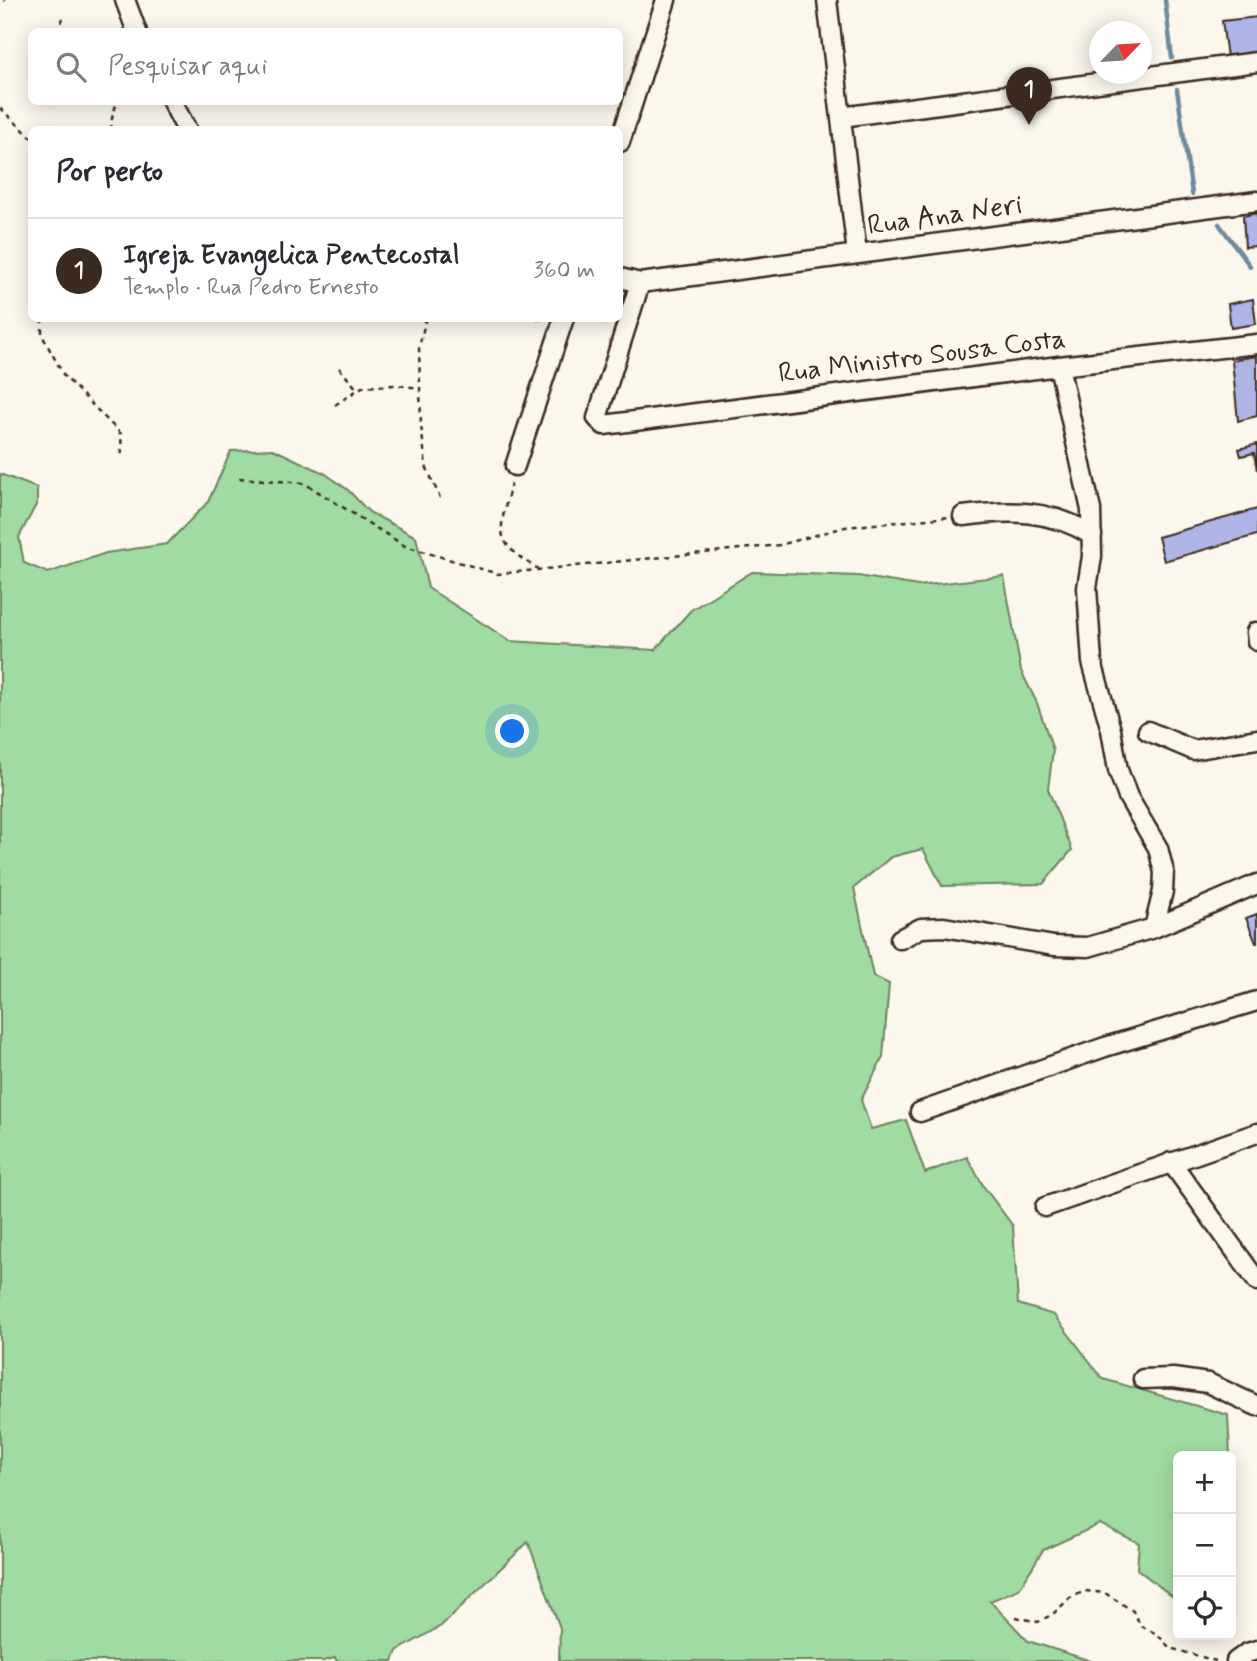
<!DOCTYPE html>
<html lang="pt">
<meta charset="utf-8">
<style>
body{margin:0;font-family:Mynerve,sans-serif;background:#f2f2f3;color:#2b2b33}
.controls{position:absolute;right:21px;bottom:21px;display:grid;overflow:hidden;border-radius:10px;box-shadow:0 4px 18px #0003}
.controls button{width:63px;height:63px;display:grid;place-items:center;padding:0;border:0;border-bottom:2px solid #e1e1e2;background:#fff;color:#2b2b33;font:35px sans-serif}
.compass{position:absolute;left:1089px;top:21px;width:63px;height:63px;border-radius:50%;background:#fff;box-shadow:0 4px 18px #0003;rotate:65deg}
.you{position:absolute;left:513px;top:732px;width:24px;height:24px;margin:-18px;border:5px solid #fff;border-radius:50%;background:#1a73e8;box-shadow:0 0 0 10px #1a73e833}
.badge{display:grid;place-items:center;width:46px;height:46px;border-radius:50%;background:#3b2a1e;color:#fff;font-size:23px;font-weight:700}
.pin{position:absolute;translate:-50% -58px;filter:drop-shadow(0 2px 4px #0008)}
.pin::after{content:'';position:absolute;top:37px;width:24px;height:21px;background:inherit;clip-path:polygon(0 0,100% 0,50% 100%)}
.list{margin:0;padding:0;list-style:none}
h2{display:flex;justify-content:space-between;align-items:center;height:91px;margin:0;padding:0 28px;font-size:30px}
h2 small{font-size:23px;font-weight:400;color:#7c7c81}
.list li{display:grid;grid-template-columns:46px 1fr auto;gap:21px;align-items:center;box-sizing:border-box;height:105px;padding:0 28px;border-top:2px solid #e1e1e2}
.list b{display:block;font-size:26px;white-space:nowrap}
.list p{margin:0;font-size:23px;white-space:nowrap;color:#7c7c81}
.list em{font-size:23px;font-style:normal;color:#7c7c81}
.icon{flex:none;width:38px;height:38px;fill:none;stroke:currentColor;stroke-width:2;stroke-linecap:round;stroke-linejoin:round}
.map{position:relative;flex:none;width:1257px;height:1661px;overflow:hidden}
.search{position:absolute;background:#fff;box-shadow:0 4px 18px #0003;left:28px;top:28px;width:595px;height:77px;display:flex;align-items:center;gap:18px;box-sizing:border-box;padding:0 24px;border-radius:10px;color:#7c7c81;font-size:26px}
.panel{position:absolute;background:#fff;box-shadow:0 4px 18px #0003;left:28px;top:126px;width:595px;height:196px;border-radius:10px}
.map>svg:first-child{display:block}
.green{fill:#9fdba2;stroke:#6d8260;stroke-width:2}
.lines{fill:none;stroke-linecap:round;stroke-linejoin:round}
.stream{stroke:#6e8a9c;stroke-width:4.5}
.building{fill:#afb6e7;stroke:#3b2a1e;stroke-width:2}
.street-casing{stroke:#3b2a1e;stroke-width:23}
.path{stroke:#3b2a1e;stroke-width:2.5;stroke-dasharray:5 5;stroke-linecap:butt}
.street{stroke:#fbf7ec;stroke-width:18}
.labels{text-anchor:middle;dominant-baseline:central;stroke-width:7;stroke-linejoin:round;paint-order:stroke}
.street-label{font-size:28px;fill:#3b2a1e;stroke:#fbf7ec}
</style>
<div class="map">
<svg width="1257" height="1661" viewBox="0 0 1257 1661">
<rect width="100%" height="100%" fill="#fbf7ec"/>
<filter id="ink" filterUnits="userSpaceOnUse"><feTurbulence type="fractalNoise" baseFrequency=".0143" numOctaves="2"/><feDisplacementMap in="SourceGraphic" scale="14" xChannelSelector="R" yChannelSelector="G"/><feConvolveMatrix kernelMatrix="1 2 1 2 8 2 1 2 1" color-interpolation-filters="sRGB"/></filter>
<g filter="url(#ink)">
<path class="green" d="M 273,449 L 326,474 L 348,490 L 369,512 L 416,537 L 428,588 L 510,641 L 655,650 L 691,610 L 752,572 L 858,576 L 918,586 L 1004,576 L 1021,671 L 1037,703 L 1053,750 L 1048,789 L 1072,850 L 1043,884 L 942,886 L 923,849 L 891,857 L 854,888 L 873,976 L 889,984 L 883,1057 L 861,1100 L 871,1129 L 906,1120 L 925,1173 L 967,1157 L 984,1187 L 1013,1226 L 1018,1304 L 1054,1315 L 1103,1379 L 1228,1415 L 1230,1456 L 1178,1456 L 1178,1607 L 1173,1597 L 1137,1569 L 1139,1543 L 1100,1524 L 1043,1550 L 1019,1589 L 990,1601 L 1028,1641 L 1091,1661 L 559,1661 L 560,1628 L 528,1542 L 441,1626 L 397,1651 L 393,1661 L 337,1661 L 335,1658 L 323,1661 L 0,1661 L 0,474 L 37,488 L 37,503 L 19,537 L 24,563 L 48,573 L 106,553 L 167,544 L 208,502 L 231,451 Z"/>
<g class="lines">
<g class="stream">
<path d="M 1165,0 L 1172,58"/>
<path d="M 1177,89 L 1192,194"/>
<path d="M 1219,224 L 1250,266"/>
</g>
</g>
<g class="building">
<path d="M 1257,17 L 1257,55 L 1227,57 L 1222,21 Z"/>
<path d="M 1257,213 L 1257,246 L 1245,247 L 1243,216 Z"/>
<path d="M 1253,299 L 1256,324 L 1231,328 L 1228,304 Z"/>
<path d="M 1257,356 L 1257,416 L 1238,421 L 1232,360 Z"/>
<path d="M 1257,444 L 1257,470 L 1254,453 L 1241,456 L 1239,449 Z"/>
<path d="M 1257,509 L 1257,535 L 1164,561 L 1158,537 Z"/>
<path d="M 1257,914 L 1257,943 L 1256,943 L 1246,918 Z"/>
</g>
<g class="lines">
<g class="street-casing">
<g id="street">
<path d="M 125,0 L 137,32"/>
<path d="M 827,0 L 857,254"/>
<path d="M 172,102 L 187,130"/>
<path d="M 841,117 L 1257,62"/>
<path d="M 620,142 L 666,0"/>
<path d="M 620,278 L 640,283 L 1257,201"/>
<path d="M 640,283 L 597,418 L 604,425 L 1059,366 L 1257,344"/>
<path d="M 1059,366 L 1091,510 L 1092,556 L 1087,588 L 1092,662 L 1111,730 L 1118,770 L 1128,797 L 1158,848 L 1164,872 L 1163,891 L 1154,928"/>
<path d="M 515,466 L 564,318"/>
<path d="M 963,516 C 1010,510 1050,509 1092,535"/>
<path d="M 1256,632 L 1257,641"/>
<path d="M 1148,731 L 1193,750 L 1257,739"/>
<path d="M 900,939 L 921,928 L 944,927 L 1054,946 L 1088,947 L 1154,928 L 1257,884"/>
<path d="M 920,1112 L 1105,1047 L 1257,1001"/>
<path d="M 1171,1162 L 1257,1281"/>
<path d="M 1045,1207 L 1257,1133"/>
<path d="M 1143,1379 L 1173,1378 L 1208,1383 L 1257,1406"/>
<path d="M 1236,1661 L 1247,1653 L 1257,1650"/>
</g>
</g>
<g class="path">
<path d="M 4,0 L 5,1"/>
<path d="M 57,32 L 64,16"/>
<path d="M 0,108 L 32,138"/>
<path d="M 111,130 L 112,118 L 117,102"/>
<path d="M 42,318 L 42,335 L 64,376 L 121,434 L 122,459"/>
<path d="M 207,318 L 210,318"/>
<path d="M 426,318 L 419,347 L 421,425 L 426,466 L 440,498"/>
<path d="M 536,318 L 545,321"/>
<path d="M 339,368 L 358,390"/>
<path d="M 335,405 L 362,387 L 395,385 L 420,388"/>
<path d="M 239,478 L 304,483 L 405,546 L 498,574 L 780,545 L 845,527 L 949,517"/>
<path d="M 511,483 C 500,532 490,540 538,569"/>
<path d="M 1256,818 L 1257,818"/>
<path d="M 1016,1617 L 1038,1622 L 1053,1614 L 1070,1598 L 1085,1591 L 1105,1593 L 1133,1611 L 1141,1626 L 1157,1634 L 1170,1648 L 1216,1661"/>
</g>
<use href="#street" class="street"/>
</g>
</g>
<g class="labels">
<g class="street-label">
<text transform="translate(945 216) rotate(-8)">Rua Ana Neri</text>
<text transform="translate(922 357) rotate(-7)">Rua Ministro Sousa Costa</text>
</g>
</g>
</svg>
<div class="controls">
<button>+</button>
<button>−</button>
<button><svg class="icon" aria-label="locate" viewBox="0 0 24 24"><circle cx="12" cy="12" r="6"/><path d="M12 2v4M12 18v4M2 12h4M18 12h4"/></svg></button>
</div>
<svg class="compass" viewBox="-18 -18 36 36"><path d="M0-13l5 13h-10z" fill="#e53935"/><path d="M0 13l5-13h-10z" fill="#7c7c81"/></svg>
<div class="you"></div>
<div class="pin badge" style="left:1029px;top:125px">1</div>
<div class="search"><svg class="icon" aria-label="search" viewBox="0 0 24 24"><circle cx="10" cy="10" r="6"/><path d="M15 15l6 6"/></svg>Pesquisar aqui</div>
<section class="panel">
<h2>Por perto<small></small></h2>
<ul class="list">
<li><span class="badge">1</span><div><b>Igreja Evangelica Pentecostal</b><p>Templo · Rua Pedro Ernesto</p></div><em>360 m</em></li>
</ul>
</section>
</div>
